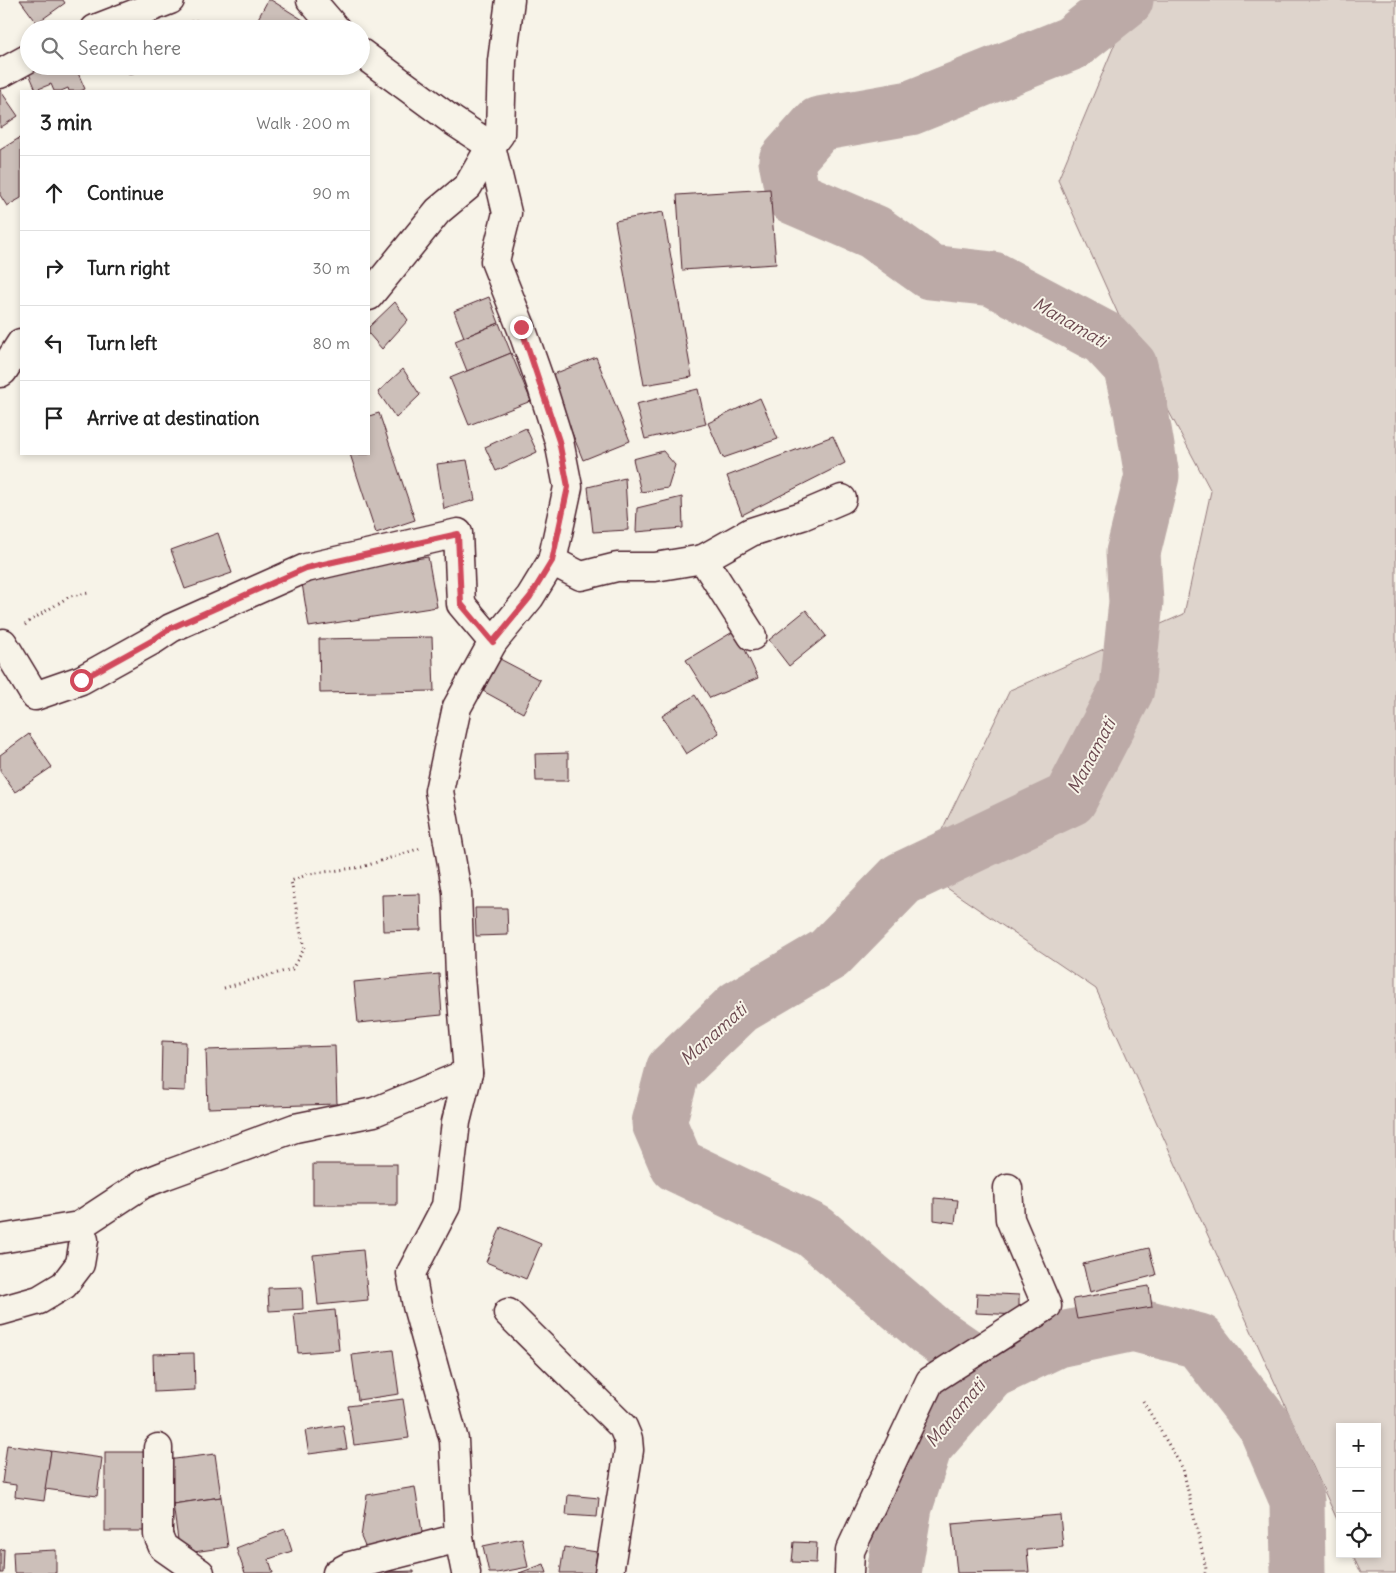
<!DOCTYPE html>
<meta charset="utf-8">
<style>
body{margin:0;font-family:Delius,sans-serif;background:#f2f2f2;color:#222}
.controls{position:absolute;right:15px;bottom:15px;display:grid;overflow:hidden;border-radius:0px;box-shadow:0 2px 8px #0003}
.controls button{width:45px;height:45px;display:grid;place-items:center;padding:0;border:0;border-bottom:1px solid #e0e0e0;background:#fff;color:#222;font:25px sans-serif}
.stop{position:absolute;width:15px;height:15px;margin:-11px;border:4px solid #d1495b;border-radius:50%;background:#fff}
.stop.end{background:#d1495b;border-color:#fff;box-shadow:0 1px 5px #0008}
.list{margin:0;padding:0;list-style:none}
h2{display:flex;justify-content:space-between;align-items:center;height:65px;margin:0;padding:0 20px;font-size:21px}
h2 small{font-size:16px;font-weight:400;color:#767676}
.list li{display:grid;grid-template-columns:32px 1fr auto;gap:15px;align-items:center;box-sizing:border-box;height:75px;padding:0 20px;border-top:1px solid #e0e0e0}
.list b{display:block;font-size:19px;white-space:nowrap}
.list em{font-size:16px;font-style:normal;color:#767676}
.icon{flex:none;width:28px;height:28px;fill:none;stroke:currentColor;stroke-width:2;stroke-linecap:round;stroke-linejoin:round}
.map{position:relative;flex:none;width:1396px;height:1573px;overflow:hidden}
.search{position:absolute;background:#fff;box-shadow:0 2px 8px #0003;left:20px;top:20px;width:350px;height:55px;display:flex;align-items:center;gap:12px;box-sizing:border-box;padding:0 18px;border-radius:28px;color:#767676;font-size:19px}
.panel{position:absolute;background:#fff;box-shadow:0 2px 8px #0003;left:20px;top:90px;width:350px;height:365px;border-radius:0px}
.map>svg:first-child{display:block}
.green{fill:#ded4cc;stroke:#947a7c}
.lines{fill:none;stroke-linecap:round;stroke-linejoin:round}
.river{stroke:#bcaaa7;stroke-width:55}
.building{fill:#ccbfb9;stroke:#4a1f2b}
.minor-casing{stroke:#4a1f2b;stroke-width:31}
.path{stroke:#4a1f2b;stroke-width:3;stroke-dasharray:1 4;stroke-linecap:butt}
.minor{stroke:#f7f3e8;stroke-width:28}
.route{stroke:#d1495b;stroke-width:6}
.labels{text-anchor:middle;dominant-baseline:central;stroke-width:4;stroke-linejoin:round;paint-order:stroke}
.water-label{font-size:18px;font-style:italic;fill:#6c4950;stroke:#f7f3e8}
</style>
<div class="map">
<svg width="1396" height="1573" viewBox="0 0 1396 1573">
<rect width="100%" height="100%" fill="#f7f3e8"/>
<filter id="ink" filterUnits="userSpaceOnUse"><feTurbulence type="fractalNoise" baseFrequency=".02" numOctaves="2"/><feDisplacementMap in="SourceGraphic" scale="10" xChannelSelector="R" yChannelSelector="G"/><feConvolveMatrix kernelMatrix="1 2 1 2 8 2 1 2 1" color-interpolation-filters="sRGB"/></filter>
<g filter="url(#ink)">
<path class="green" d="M 1133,0 L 1396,0 L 1396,1573 L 1361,1573 L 1352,1554 L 1377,1554 L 1377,1427 L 1340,1427 L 1340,1526 L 1096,989 L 922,871 L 1010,690 L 1184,614 L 1211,491 L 1123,325 L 1058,180 Z"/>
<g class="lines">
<g class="river">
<path d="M 990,1372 L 1057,1340 L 1133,1324 L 1199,1341 L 1265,1426 L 1297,1500 L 1298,1573"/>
<path d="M 894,1573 L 905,1507 L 925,1446 L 990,1372 L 931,1331 L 814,1231 L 677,1165 L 659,1123 L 673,1070 L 739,1007 L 829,954 L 902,879 L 1070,799 L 1127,689 L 1136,602 L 1133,553 L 1152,476 L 1141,411 L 1130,366 L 1104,338 L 993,279 L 930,272 L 874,232 L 793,197 L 786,161 L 819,124 L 910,108 L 1072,43 L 1126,0"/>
</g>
</g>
<g class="building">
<path d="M 20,0 L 63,0 L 65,3 L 37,23 Z"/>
<path d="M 268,0 L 271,0 L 311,25 L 309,29 L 255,29 L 253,28 Z"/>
<path d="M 197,20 L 199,29 L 169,29 L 168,26 Z"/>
<path d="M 40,66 L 75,66 L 85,89 L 80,91 L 69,91 L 68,88 L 61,91 L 54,91 L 51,84 L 36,90 L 28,71 Z"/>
<path d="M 127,66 L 159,66 L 129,74 Z"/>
<path d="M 0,90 L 18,116 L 0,128 Z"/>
<path d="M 21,137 L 21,198 L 7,206 L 0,195 L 0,150 Z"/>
<path d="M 770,189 L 776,264 L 682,270 L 677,195 Z"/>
<path d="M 663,212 L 692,377 L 644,385 L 615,221 Z"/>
<path d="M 489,297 L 499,323 L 464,337 L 454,311 Z"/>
<path d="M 395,302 L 408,320 L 382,349 L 369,334 L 369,327 Z"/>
<path d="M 499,323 L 511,353 L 467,371 L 455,341 Z"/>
<path d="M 511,353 L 531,401 L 469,425 L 450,378 Z"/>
<path d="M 596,357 L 630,441 L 583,460 L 549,376 Z"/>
<path d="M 403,369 L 420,395 L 396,418 L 378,392 Z"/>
<path d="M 698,389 L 706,424 L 645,439 L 636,404 Z"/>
<path d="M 760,398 L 778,439 L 723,458 L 708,423 Z"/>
<path d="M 379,413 L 415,520 L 376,533 L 350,454 L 369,454 L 369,416 Z"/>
<path d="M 526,428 L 537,452 L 496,471 L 485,447 Z"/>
<path d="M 833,436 L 845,463 L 742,515 L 727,476 Z"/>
<path d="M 663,451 L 675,465 L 668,488 L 641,492 L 633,459 Z"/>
<path d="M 467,460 L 475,500 L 444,509 L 437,464 Z"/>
<path d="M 625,478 L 628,530 L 593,532 L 588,487 Z"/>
<path d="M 682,497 L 683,528 L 636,532 L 637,508 Z"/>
<path d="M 218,533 L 232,573 L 185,589 L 171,550 Z"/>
<path d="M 428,557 L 437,607 L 309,627 L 301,577 Z"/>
<path d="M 806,610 L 826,636 L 789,666 L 769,640 Z"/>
<path d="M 736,630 L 758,678 L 710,698 L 686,660 Z"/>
<path d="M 432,637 L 434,691 L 320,693 L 319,639 Z"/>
<path d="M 500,659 L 540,680 L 523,713 L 483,691 Z"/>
<path d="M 695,695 L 719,733 L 686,754 L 662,716 Z"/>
<path d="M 29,734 L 52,767 L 15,792 L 0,771 L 0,755 Z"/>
<path d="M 568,753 L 568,781 L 536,781 L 535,754 Z"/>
<path d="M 420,894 L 421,930 L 383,931 L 382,895 Z"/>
<path d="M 475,908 L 507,908 L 508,935 L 476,936 Z"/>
<path d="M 439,974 L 442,1015 L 358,1023 L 354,982 Z"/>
<path d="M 162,1041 L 186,1042 L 185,1091 L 161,1090 Z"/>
<path d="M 335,1046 L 337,1104 L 208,1108 L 206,1050 Z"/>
<rect x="313" y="1164" width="84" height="41"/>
<path d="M 934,1198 L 958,1200 L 955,1223 L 934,1220 Z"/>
<path d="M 501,1227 L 541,1244 L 526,1279 L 486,1262 Z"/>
<path d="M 1149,1248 L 1156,1275 L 1090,1292 L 1083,1264 Z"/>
<path d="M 363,1250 L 368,1300 L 318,1305 L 313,1255 Z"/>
<path d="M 1149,1286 L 1152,1307 L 1077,1319 L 1073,1299 Z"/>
<path d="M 302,1287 L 303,1309 L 269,1311 L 268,1288 Z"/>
<path d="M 977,1293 L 1019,1295 L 1019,1315 L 976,1313 Z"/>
<path d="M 335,1310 L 339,1350 L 298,1353 L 294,1314 Z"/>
<path d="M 393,1350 L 399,1394 L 358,1400 L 352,1355 Z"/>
<path d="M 194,1353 L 195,1390 L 154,1392 L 153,1354 Z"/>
<path d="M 403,1399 L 409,1438 L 354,1445 L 348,1406 Z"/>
<path d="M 343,1425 L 347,1449 L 309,1454 L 305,1431 Z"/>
<path d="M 7,1445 L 51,1451 L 44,1501 L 15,1497 L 16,1485 L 2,1483 Z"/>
<path d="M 51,1451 L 102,1458 L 97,1496 L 45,1489 Z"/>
<rect x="105" y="1452" width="44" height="79"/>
<path d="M 215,1454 L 221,1497 L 173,1504 L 167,1460 Z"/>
<path d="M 415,1487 L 424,1544 L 369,1556 L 361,1537 L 367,1495 Z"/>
<path d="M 568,1495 L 599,1498 L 597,1517 L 566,1515 Z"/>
<path d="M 221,1497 L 228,1547 L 180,1554 L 173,1504 Z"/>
<path d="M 1060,1515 L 1063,1547 L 1027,1550 L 1029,1572 L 957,1573 L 952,1524 Z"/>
<path d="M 285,1529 L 292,1551 L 269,1559 L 273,1573 L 245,1573 L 236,1548 Z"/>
<path d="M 522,1538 L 528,1567 L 497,1573 L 489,1573 L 483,1546 Z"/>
<path d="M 794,1542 L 817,1543 L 816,1563 L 792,1562 Z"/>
<path d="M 564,1547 L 597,1552 L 594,1573 L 560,1573 Z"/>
<path d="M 4,1549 L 3,1573 L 0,1573 L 0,1550 Z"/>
<path d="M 56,1550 L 56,1573 L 14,1573 L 13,1552 Z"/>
<path d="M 544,1564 L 547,1573 L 519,1573 Z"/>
<path d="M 414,1571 L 414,1573 L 357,1573 Z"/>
</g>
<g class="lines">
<g class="minor-casing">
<g id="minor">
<path d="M 311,0 L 336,29"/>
<path d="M 95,29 L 170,0"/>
<path d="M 361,53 L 453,121 L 491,146 L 507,213 L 495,261 L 521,327 L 543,390 L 559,441 L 568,487 L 552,561 L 530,597 L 493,642 L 457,707 L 439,791 L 457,892 L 460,976 L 468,1073 L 456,1122 L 446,1206 L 411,1273 L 417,1306 L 454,1440 L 459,1538 L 466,1573"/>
<path d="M 0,74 L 29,58"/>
<path d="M 369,296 L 438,211 L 468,186 L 491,146 L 500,134 L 502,61 L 510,0"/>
<path d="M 0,373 L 3,371 L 21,343"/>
<path d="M 703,559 L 751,532 L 802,516 L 842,499"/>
<path d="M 552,561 L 581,576 L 617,567 L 655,567 L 703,559 L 752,636"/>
<path d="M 0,645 L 3,643 L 35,696 L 81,680 L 153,640 L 171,628 L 306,568 L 458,533 L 461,604 L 493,642"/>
<path d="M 0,1239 L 79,1226 L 143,1184 L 166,1175 L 295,1128 L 374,1112 L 468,1073"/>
<path d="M 0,1311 L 39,1300 L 64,1285 L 80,1264 L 84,1240 L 79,1226"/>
<path d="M 508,1313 L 623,1427 L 628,1439 L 629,1450 L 609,1573"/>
<path d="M 158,1448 L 158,1535 L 163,1547 L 200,1573"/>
<path d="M 337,1573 L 350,1566 L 459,1538"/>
<path d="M 849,1573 L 850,1551 L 930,1381 L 1047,1306 L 1010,1219 L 1008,1188"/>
</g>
</g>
<g class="path">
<path d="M 25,625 L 33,619 L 70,596 L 89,593"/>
<path d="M 224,988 L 292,969 L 304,949 L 291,881 L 309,874 L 362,867 L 421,848"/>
<path d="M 1143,1401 L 1183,1469 L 1206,1569 L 1205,1573"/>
</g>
<use href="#minor" class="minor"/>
</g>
</g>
<g class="lines" filter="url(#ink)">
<path class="route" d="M 81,680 L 153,640 L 171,628 L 306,568 L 458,534 L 461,604 L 493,642 L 530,597 L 552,561 L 568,487 L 559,441 L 521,327"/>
</g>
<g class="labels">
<g class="water-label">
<text transform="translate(1070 322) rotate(30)">Manamati</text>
<text transform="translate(1091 756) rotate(-62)">Manamati</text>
<text transform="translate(713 1034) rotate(-42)">Manamati</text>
<text transform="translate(955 1413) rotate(-50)">Manamati</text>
</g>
</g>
</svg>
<div class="controls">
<button>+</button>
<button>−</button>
<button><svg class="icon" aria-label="locate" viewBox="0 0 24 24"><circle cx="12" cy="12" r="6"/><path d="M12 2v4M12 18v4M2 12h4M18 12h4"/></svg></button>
</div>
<div class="stop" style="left:81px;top:680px"></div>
<div class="stop end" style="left:521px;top:327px"></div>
<div class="search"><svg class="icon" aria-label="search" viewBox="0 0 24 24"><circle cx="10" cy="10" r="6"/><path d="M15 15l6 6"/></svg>Search here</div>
<section class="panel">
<h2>3 min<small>Walk · 200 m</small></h2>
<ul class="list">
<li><svg class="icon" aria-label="ahead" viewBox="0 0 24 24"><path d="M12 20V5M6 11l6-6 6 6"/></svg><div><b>Continue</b></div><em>90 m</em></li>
<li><svg class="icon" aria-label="right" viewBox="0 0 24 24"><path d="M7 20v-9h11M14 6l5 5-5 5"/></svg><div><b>Turn right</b></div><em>30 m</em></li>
<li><svg class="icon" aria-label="left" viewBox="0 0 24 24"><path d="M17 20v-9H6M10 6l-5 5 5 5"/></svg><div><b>Turn left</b></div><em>80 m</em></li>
<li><svg class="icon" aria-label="arrive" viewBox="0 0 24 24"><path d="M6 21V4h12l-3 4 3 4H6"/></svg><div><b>Arrive at destination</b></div></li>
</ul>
</section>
</div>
